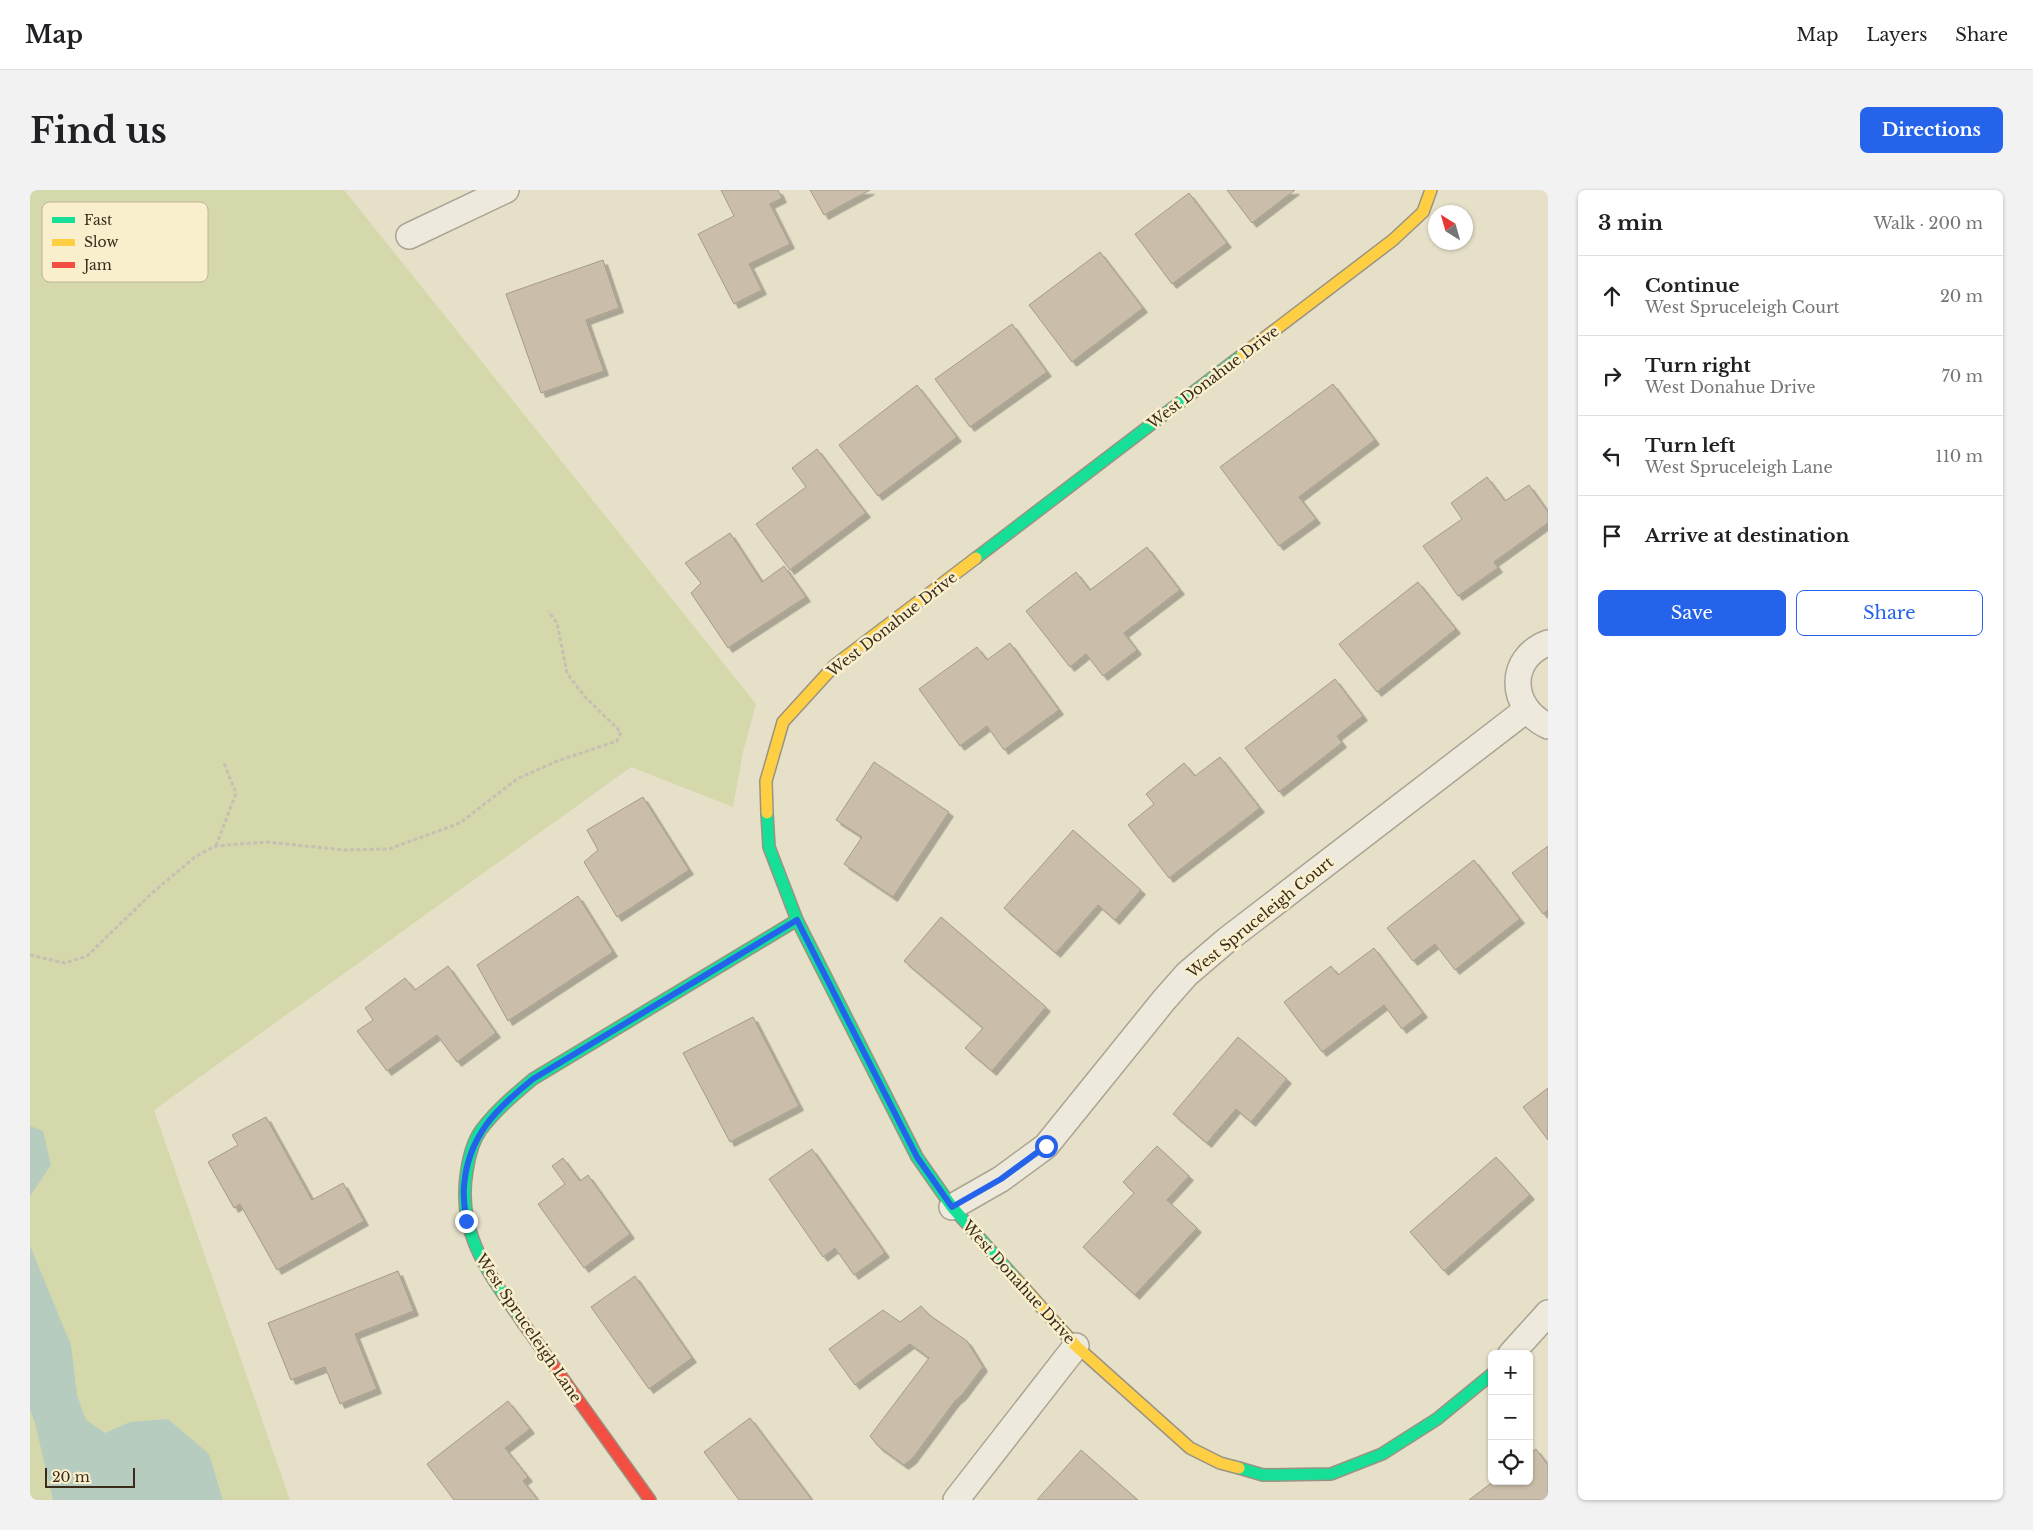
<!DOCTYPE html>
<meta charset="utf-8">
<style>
body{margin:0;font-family:"Libre Baskerville",serif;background:#f2f2f2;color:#202124}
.controls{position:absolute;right:15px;bottom:15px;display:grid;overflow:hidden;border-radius:8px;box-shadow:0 1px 4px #0004}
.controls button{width:45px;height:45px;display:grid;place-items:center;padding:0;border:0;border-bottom:1px solid #e0e0e0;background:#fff;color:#202124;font:25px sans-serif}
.compass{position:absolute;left:1398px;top:15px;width:45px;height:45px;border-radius:50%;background:#fff;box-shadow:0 1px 4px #0004;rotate:323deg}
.scale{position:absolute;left:15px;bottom:12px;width:90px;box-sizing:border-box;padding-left:5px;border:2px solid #3a2b1a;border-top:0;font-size:14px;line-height:18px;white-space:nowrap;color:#3a2b1a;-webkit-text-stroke:4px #f9efcd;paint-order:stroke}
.stop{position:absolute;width:15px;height:15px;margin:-11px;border:4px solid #2563eb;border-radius:50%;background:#fff}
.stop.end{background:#2563eb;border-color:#fff;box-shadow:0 1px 5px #0008}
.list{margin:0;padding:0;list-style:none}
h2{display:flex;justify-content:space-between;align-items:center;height:65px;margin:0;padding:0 20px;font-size:21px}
h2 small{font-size:16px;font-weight:400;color:#757577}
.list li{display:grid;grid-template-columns:32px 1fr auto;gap:15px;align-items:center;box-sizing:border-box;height:80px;padding:0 20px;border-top:1px solid #e0e0e0}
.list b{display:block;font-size:19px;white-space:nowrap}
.list p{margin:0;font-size:16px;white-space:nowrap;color:#757577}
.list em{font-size:16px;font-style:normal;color:#757577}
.actions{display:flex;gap:10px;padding:15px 20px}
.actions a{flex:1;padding:11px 0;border:1px solid #2563eb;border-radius:8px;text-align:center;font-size:18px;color:#2563eb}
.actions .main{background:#2563eb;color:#fff}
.icon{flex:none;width:28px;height:28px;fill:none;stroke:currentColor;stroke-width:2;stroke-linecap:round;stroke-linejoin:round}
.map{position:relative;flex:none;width:1518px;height:1310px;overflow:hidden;border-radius:8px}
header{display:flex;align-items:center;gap:30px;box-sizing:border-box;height:70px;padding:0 25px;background:#fff;border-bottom:1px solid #e0e0e0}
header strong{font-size:24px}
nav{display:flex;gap:28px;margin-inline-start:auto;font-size:18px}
.intro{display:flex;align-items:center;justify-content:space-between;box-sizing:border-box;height:120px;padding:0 30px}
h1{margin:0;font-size:35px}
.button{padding:12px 22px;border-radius:8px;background:#2563eb;color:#fff;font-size:18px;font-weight:700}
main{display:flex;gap:30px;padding:0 30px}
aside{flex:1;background:#fff;border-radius:8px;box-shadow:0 1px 4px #0004}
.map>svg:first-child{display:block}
.green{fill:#d4d8aa}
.water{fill:#b6ccbf}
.building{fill:#cabda9;stroke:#a69a88;filter:url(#shadow)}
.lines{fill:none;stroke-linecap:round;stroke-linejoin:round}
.street-casing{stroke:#aba493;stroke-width:28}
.fast-casing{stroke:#9a9383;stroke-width:14}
.slow-casing{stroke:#9a9383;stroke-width:14}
.jam-casing{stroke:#9a9383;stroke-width:14}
.path{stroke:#c5c0b3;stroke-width:3;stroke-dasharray:4 2.5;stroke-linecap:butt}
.street{stroke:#ede9dc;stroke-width:25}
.fast{stroke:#16e098;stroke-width:11}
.slow{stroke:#ffcf43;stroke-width:11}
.jam{stroke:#f24e42;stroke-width:11}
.route{stroke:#2563eb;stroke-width:6}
.labels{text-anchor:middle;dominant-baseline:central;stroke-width:5;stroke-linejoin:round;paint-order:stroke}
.street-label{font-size:15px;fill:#3a2b1a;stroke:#f9efcd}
.key{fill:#f9efcd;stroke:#c0b497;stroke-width:1}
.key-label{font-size:14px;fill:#3a2b1a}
</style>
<header>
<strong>Map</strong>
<nav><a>Map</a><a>Layers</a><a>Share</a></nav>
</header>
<div class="intro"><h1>Find us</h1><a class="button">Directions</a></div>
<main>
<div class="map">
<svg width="1518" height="1310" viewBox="0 0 1518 1310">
<defs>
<filter id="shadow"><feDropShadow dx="4.5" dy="4.5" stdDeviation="0" flood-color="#0004"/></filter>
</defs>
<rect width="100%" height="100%" fill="#e6e0c9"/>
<path class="green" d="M 0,0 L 314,0 L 726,514 L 713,562 L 703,617 L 601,577 L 124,920 L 260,1310 L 0,1310 Z"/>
<g class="water">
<path d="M 0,936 L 13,941 L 21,975 L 0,1006 Z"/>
<path d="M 0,1056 L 41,1155 L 47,1205 L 56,1230 L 75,1243 L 100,1232 L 138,1229 L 179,1264 L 193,1310 L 23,1310 L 5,1233 L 0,1220 Z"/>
</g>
<g class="building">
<path d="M 691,0 L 748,0 L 752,8 L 740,14 L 760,54 L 719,74 L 732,100 L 704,114 L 668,44 L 704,26 Z"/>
<path d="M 780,0 L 840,0 L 794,25 Z"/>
<path d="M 1197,0 L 1265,0 L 1222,33 Z"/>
<path d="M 1159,3 L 1197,53 L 1142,94 L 1105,44 Z"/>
<path d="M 1070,62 L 1113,118 L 1042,172 L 999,115 Z"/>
<path d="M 573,70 L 589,118 L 556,130 L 574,181 L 511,203 L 476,104 Z"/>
<path d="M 982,134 L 1017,182 L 940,237 L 905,189 Z"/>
<path d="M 1303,194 L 1345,250 L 1269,307 L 1286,329 L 1249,356 L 1190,277 Z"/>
<path d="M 887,195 L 927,247 L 848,306 L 809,255 Z"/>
<path d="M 787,259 L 836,323 L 760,380 L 726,334 L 776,297 L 762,278 Z"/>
<path d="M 1457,287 L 1475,311 L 1499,295 L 1518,322 L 1518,333 L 1464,372 L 1468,378 L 1428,406 L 1393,356 L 1432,329 L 1421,313 Z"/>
<path d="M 700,343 L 732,392 L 754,376 L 776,407 L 698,458 L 661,403 L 671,393 L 655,373 Z"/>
<path d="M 1117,357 L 1150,400 L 1094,443 L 1107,460 L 1073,486 L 1056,464 L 1040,477 L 996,421 L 1046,382 L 1060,400 Z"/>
<path d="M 1388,392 L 1426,439 L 1347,502 L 1309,454 Z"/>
<path d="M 980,453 L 1029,520 L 974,560 L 957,536 L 930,556 L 889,499 L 947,457 L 957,470 Z"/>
<path d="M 1305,489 L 1333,526 L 1307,546 L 1312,553 L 1249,602 L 1215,558 Z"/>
<path d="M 1190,567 L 1230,618 L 1139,688 L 1098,635 L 1124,614 L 1116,604 L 1154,573 L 1165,586 Z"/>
<path d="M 844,572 L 919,622 L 863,707 L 814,674 L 832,647 L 806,630 Z"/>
<path d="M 613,607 L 659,680 L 587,727 L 554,672 L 568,660 L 557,640 Z"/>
<path d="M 1043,640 L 1111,700 L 1085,730 L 1068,715 L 1026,763 L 974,718 Z"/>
<path d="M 1518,656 L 1518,720 L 1513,724 L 1482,683 Z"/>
<path d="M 1444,670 L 1490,729 L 1425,780 L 1405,754 L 1383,771 L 1357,738 Z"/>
<path d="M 548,706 L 583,762 L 478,831 L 447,775 Z"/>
<path d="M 911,727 L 1016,817 L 962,881 L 935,858 L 953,838 L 874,771 Z"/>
<path d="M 1344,758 L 1393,823 L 1372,839 L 1354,815 L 1292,862 L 1254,812 L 1301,776 L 1308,785 Z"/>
<path d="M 418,776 L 466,843 L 427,872 L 407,845 L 357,881 L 327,841 L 343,830 L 335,818 L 375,788 L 385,800 Z"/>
<path d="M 723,827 L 769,916 L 700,952 L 653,863 Z"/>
<path d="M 1208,847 L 1257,889 L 1221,932 L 1206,919 L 1177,953 L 1143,924 Z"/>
<path d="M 1518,898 L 1518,950 L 1493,917 Z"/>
<path d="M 236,927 L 282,1010 L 313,993 L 334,1031 L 247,1080 L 210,1014 L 204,1018 L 178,972 L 208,955 L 202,945 Z"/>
<path d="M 1127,956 L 1159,986 L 1137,1010 L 1167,1038 L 1105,1105 L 1053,1057 L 1104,1003 L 1093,992 Z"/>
<path d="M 782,959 L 855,1063 L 824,1085 L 805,1058 L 793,1067 L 739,989 Z"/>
<path d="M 1466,967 L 1500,1005 L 1414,1081 L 1380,1042 Z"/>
<path d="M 533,968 L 550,991 L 558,985 L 600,1044 L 554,1078 L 508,1014 L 535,994 L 522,976 Z"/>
<path d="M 368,1081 L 384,1121 L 325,1144 L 347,1199 L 310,1214 L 295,1177 L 261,1190 L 238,1133 Z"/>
<path d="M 605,1086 L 662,1168 L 619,1199 L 561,1117 Z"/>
<path d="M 891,1116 L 898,1124 L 937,1151 L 953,1177 L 932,1205 L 925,1211 L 882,1269 L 874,1275 L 848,1256 L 840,1246 L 899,1168 L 880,1154 L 825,1195 L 799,1159 L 853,1120 L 870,1132 Z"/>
<path d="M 478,1211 L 500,1239 L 475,1258 L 498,1287 L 493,1291 L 508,1310 L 424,1310 L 397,1274 Z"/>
<path d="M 720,1228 L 782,1310 L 709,1310 L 674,1262 Z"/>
<path d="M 1506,1259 L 1518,1275 L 1518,1310 L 1439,1310 L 1464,1291 L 1499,1291 L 1499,1264 Z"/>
<path d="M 1051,1260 L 1108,1310 L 1007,1310 Z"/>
</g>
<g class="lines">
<g class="street-casing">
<g id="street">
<path d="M 379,46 L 476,0"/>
<path d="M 1518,453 C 1477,468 1479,518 1518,536"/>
<path d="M 922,1017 L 971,989 L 1016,956 L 1134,810 L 1157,784 L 1198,749 L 1496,520"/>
<path d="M 1481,1164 L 1518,1123"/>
<path d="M 926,1310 L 1046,1156"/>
</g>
</g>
<g class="fast-casing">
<g id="fast">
<path d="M 946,368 L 1212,165"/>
<path d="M 737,623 L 739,657 L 767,730 L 887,967 L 922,1017 L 986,1089"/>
<path d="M 493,1133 C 459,1083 426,1044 437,980 C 439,967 443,951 451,940 C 466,920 484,905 503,889 L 767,730"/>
<path d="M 1209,1278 L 1233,1285 L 1301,1284 L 1352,1264 L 1407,1229 L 1462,1184"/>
</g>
</g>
<g class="slow-casing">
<g id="slow">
<path d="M 1212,165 L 1363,50 L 1393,22 L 1401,0"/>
<path d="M 737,623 L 736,591 L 753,532 L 805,475 L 946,368"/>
<path d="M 986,1089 L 1046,1156 L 1160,1258 L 1190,1273 L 1209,1278"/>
</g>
</g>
<g class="jam-casing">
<path id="jam" d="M 493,1133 L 620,1310"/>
</g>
<g class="path">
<path d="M 186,656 L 206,603 L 193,571"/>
<path d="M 0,765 L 35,773 L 57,766 L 121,704 L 166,666 L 186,656 L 237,652 L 314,660 L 359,659 L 430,633 L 487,589 L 525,572 L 587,551 L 591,542 L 555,507 L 537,483 L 527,433 L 518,421"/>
</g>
<use href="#street" class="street"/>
<use href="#fast" class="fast"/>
<use href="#slow" class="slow"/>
<use href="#jam" class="jam"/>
</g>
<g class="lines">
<path class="route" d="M 436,1031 C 435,1020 433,1007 434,996 C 438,946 466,919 503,889 L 767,730 L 887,967 L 922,1017 L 971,989 L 1016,956"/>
</g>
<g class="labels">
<g class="street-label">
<text transform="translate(1183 187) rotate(-37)">West Donahue Drive</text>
<text transform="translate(862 434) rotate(-38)">West Donahue Drive</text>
<text transform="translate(1230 727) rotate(-39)">West Spruceleigh Court</text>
<text transform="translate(989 1092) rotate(48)">West Donahue Drive</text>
<text transform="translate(499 1138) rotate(56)">West Spruceleigh Lane</text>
</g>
</g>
<rect x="12" y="12" width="166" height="80" rx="8" class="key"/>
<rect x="22" y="27" width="23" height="6" fill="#16e098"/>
<rect x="22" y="49" width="23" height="7" fill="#ffcf43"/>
<rect x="22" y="72" width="23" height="6" fill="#f24e42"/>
<g class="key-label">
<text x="54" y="35">Fast</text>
<text x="54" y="57">Slow</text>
<text x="54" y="80">Jam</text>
</g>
</svg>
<div class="controls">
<button>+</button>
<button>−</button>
<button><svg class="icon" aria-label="locate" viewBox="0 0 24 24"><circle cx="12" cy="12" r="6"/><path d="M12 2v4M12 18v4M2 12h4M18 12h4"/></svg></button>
</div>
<svg class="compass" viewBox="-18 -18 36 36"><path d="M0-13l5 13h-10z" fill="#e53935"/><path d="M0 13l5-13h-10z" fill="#757577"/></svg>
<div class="scale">20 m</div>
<div class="stop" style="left:1016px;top:956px"></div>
<div class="stop end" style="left:436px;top:1031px"></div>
</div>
<aside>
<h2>3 min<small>Walk · 200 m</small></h2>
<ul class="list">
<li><svg class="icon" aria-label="ahead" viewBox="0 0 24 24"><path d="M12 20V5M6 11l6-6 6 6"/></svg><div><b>Continue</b><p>West Spruceleigh Court</p></div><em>20 m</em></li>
<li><svg class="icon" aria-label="right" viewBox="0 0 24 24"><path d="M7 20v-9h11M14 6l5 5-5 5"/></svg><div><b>Turn right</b><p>West Donahue Drive</p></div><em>70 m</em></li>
<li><svg class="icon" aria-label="left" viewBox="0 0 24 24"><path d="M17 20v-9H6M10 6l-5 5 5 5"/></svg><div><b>Turn left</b><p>West Spruceleigh Lane</p></div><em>110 m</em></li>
<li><svg class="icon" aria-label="arrive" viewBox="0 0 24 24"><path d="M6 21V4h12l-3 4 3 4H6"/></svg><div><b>Arrive at destination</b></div></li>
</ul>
<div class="actions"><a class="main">Save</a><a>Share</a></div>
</aside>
</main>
